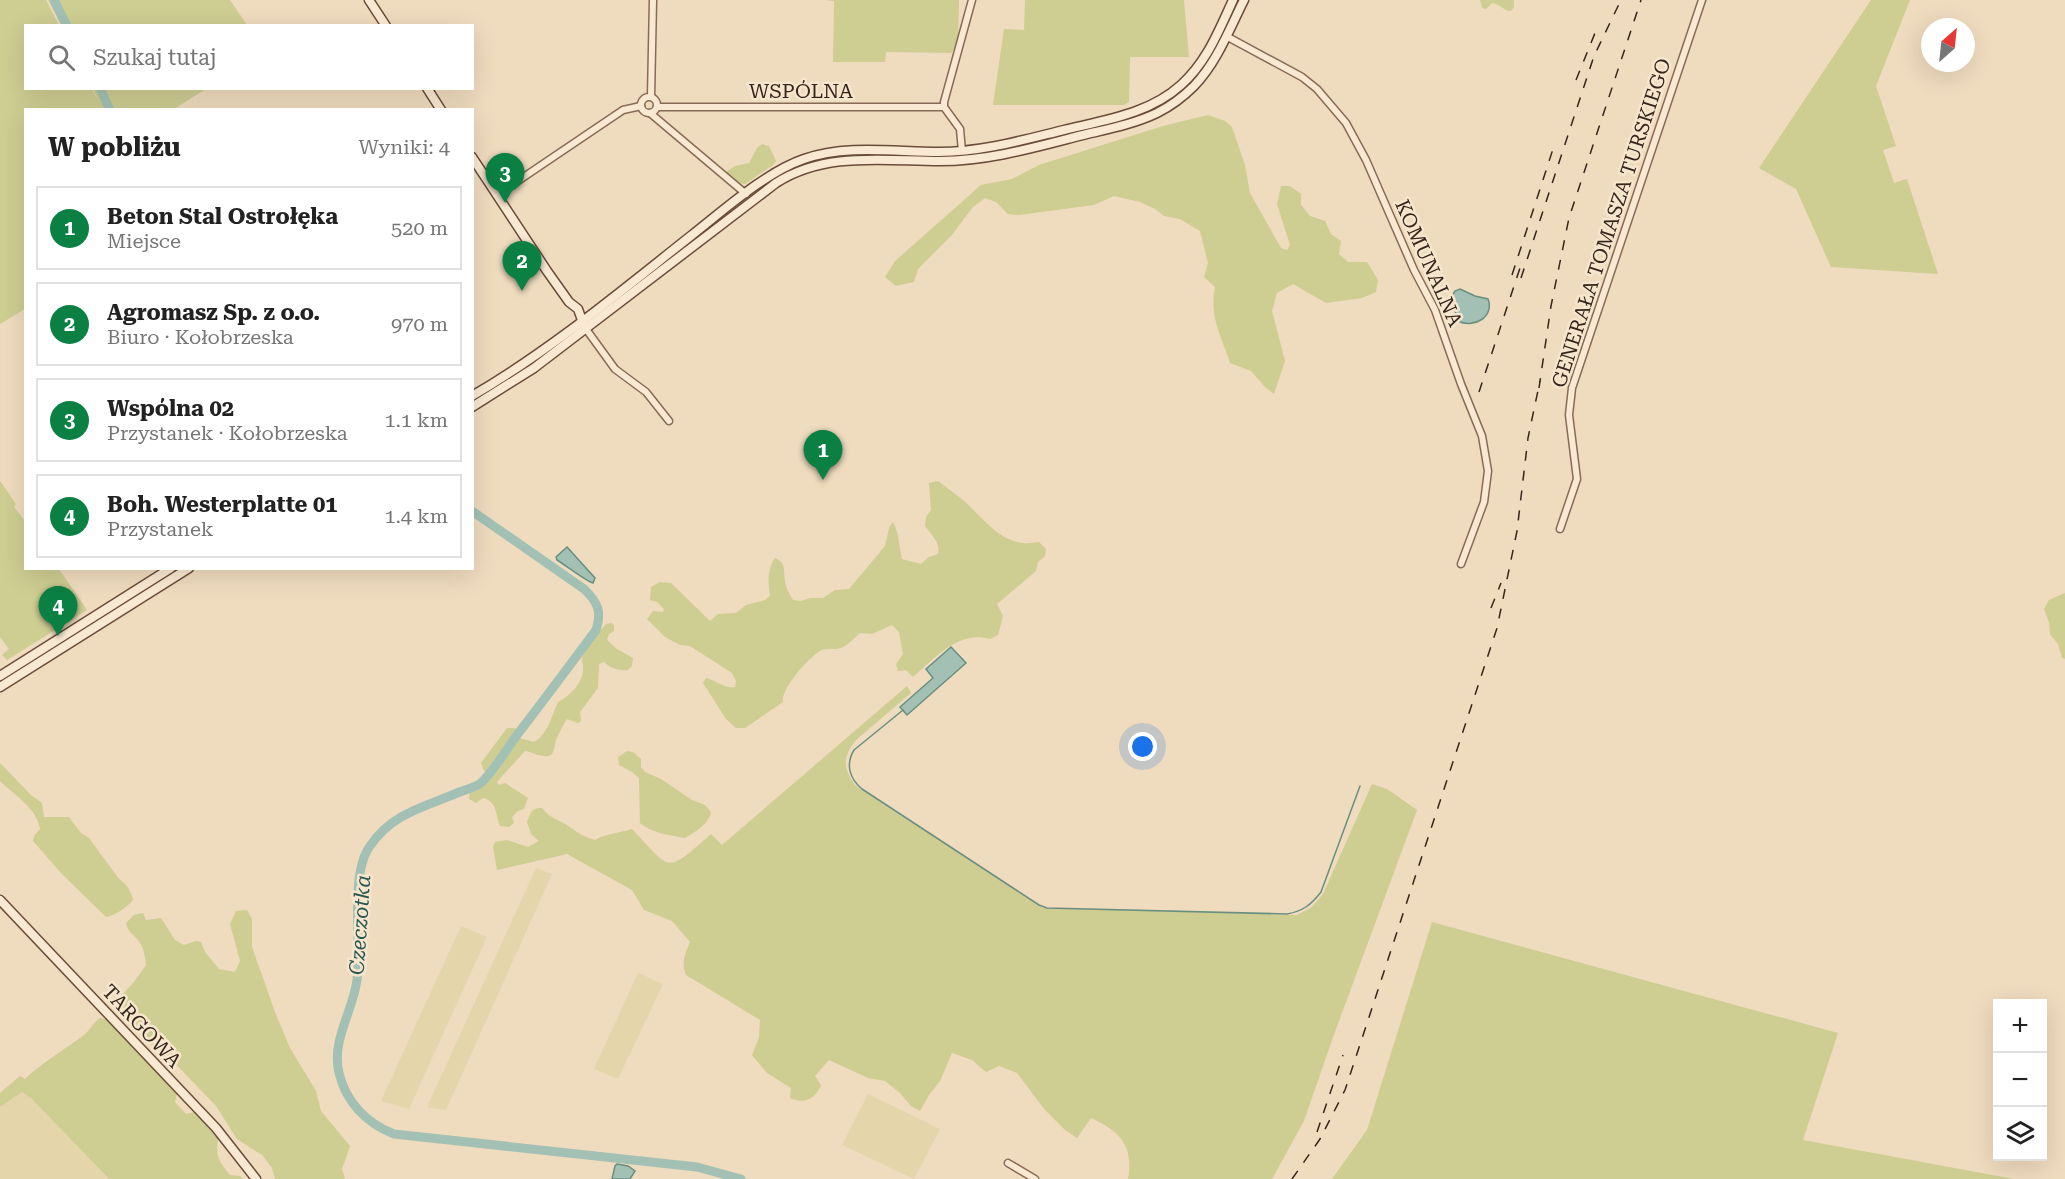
<!DOCTYPE html>
<html lang="pl">
<meta charset="utf-8">
<style>
body{margin:0;font-family:"Roboto Serif",serif;background:#f6f6f6;color:#222}
.controls{position:absolute;right:18px;bottom:18px;display:grid;overflow:hidden;border-radius:0px;box-shadow:0 6px 24px #0002}
.controls button{width:54px;height:54px;display:grid;place-items:center;padding:0;border:0;border-bottom:2px solid #e0e0e0;background:#fff;color:#222;font:30px sans-serif}
.compass{position:absolute;left:1921px;top:18px;width:54px;height:54px;border-radius:50%;background:#fff;box-shadow:0 6px 24px #0002;rotate:27deg}
.you{position:absolute;left:1143px;top:747px;width:21px;height:21px;margin:-15px;border:4px solid #fff;border-radius:50%;background:#1a73e8;box-shadow:0 0 0 9px #1a73e833}
.badge{display:grid;place-items:center;width:39px;height:39px;border-radius:50%;background:#0b8043;color:#fff;font-size:20px;font-weight:700}
.pin{position:absolute;translate:-50% -50px;filter:drop-shadow(0 2px 3px #0008)}
.pin::after{content:'';position:absolute;top:32px;width:21px;height:18px;background:inherit;clip-path:polygon(0 0,100% 0,50% 100%)}
.list{margin:0;padding:0;list-style:none}
h2{display:flex;justify-content:space-between;align-items:center;height:78px;margin:0;padding:0 24px;font-size:26px}
h2 small{font-size:20px;font-weight:400;color:#767676}
.list li{display:grid;grid-template-columns:39px 1fr auto;gap:18px;align-items:center;box-sizing:border-box;height:84px;margin:0 12px 12px;padding:0 12px;border:2px solid #e0e0e0;border-radius:0px}
.list b{display:block;font-size:22px;white-space:nowrap}
.list p{margin:0;font-size:20px;white-space:nowrap;color:#767676}
.list em{font-size:20px;font-style:normal;color:#767676}
.icon{flex:none;width:33px;height:33px;fill:none;stroke:currentColor;stroke-width:2;stroke-linecap:round;stroke-linejoin:round}
.map{position:relative;flex:none;width:2065px;height:1179px;overflow:hidden}
.search{position:absolute;background:#fff;box-shadow:0 6px 24px #0002;left:24px;top:24px;width:450px;height:66px;display:flex;align-items:center;gap:15px;box-sizing:border-box;padding:0 21px;border-radius:0px;color:#767676;font-size:22px}
.panel{position:absolute;background:#fff;box-shadow:0 6px 24px #0002;left:24px;top:108px;width:450px;height:462px;border-radius:0px}
.map>svg:first-child{display:block}
.farmland{fill:#e5d5ab}
.green{fill:#cecd92}
.water{fill:#a2c1b4;stroke:#698f81;stroke-width:1.5}
.lines{fill:none;stroke-linecap:round;stroke-linejoin:round}
.stream{stroke:#698f81;stroke-width:1.5}
.river{stroke:#a2c1b4;stroke-width:9}
.street-casing{stroke:#886b56;stroke-width:9}
.secondary-casing{stroke:#6a4c3a;stroke-width:11}
.street{stroke:#fae9d2;stroke-width:6}
.secondary{stroke:#fae9d2;stroke-width:8}
.rail{stroke:#37251b;stroke-width:1.5;stroke-dasharray:10 10;stroke-linecap:butt}
.labels{text-anchor:middle;dominant-baseline:central;stroke-width:5;stroke-linejoin:round;paint-order:stroke}
.street-label{font-size:20px;fill:#37251b;stroke:#f7e6ce}
.water-label{font-size:21px;font-style:italic;fill:#2a584f;stroke:#f7e6ce}
</style>
<div class="map">
<svg width="2065" height="1179" viewBox="0 0 2065 1179">
<rect width="100%" height="100%" fill="#efdbbe"/>
<g class="farmland">
<path d="M 536,868 L 552,874 L 446,1110 L 427,1107 Z"/>
<path d="M 461,926 L 487,937 L 409,1109 L 381,1101 Z"/>
<path d="M 638,973 L 663,984 L 618,1079 L 594,1069 Z"/>
<path d="M 22,1092 L 32,1099 L 109,1179 L 0,1179 L 0,1107 Z"/>
<path d="M 868,1094 L 940,1129 L 914,1179 L 842,1145 Z"/>
</g>
<g class="green">
<path d="M 0,0 L 46,0 L 59,25 L 26,26 L 26,88 L 92,89 L 99,102 L 93,89 L 206,89 L 174,109 L 26,110 L 25,309 L 0,324 Z"/>
<path d="M 48,0 L 230,0 L 247,25 L 61,25 Z"/>
<path d="M 825,0 L 959,0 L 958,44 L 951,53 L 886,52 L 885,62 L 833,62 L 834,1 Z"/>
<path d="M 1025,0 L 1184,0 L 1189,57 L 1130,57 L 1129,102 L 1124,105 L 993,105 L 1004,29 L 1024,30 Z"/>
<path d="M 1480,0 L 1514,0 L 1514,7 L 1511,11 C 1504,11 1500,4 1492,3 L 1486,9 L 1482,8 Z"/>
<path d="M 1871,0 L 1910,0 L 1876,86 L 1896,146 L 1883,150 L 1894,183 L 1907,179 L 1938,274 L 1831,267 L 1796,189 L 1759,168 Z"/>
<path d="M 1208,115 L 1225,121 L 1232,127 L 1245,165 L 1250,193 L 1281,248 L 1287,250 L 1290,245 L 1277,204 L 1281,186 L 1290,186 L 1301,194 L 1301,205 L 1310,216 L 1325,221 L 1331,234 L 1341,241 L 1339,254 L 1348,262 L 1367,262 L 1378,280 L 1376,292 L 1362,298 L 1326,303 L 1293,284 L 1277,293 L 1272,311 L 1285,361 L 1274,394 L 1265,387 L 1251,371 L 1230,363 C 1221,335 1209,317 1215,287 L 1204,277 L 1208,263 L 1200,231 L 1180,219 L 1164,216 L 1155,209 L 1140,202 L 1114,196 L 1094,205 L 1019,215 L 1008,214 L 996,202 L 985,198 L 973,207 L 951,236 L 918,269 L 914,282 L 896,286 L 885,277 L 895,261 L 981,185 L 1012,179 L 1039,165 L 1163,126 Z"/>
<path d="M 762,144 L 769,146 L 776,161 L 773,165 L 745,184 C 737,183 730,180 726,172 L 735,166 L 749,163 L 757,148 Z"/>
<path d="M 0,481 L 16,504 L 14,507 L 25,521 L 26,568 L 59,569 L 87,610 L 7,660 L 2,655 L 9,649 L 0,637 Z"/>
<path d="M 938,481 C 947,488 956,494 964,501 C 988,522 1003,549 1039,542 L 1046,549 L 1045,556 L 1038,562 L 1036,571 L 997,604 L 1003,616 L 998,635 L 990,639 C 958,630 935,658 913,677 L 906,670 L 898,671 L 896,664 L 903,654 L 899,632 L 892,625 L 872,634 L 860,633 C 854,638 847,646 841,648 C 835,650 827,648 822,650 C 810,655 780,690 783,702 L 745,728 L 736,728 L 726,719 L 703,683 L 706,678 C 716,680 724,689 735,687 L 736,681 L 732,673 L 690,646 L 680,645 L 665,637 L 647,619 L 653,611 L 663,612 L 664,609 L 657,602 L 650,600 L 651,587 L 660,582 L 671,583 L 710,621 L 718,614 L 736,613 L 746,605 L 765,600 L 770,596 C 768,583 767,569 775,558 C 787,564 783,569 785,580 C 785,587 789,593 793,600 L 801,601 L 810,598 L 823,598 L 835,590 L 849,589 L 885,546 L 889,528 L 893,522 C 899,532 899,547 902,559 L 921,564 L 929,557 L 938,554 C 941,543 931,534 925,526 L 926,517 L 931,510 L 929,483 Z"/>
<path d="M 2065,593 L 2065,659 L 2062,658 L 2058,644 L 2050,634 L 2049,622 L 2044,609 L 2049,600 Z"/>
<path d="M 612,623 L 614,626 L 614,631 L 609,634 L 607,640 L 617,649 L 633,658 L 632,666 L 628,670 C 619,671 610,668 604,662 L 599,664 L 598,688 L 580,712 L 581,721 L 578,723 L 567,719 C 565,722 557,737 556,740 C 554,747 555,758 544,756 C 538,756 532,752 525,751 L 497,782 L 499,785 L 505,783 L 528,798 L 524,809 L 518,811 L 512,817 L 514,823 L 509,827 L 500,826 C 495,814 498,802 483,798 L 476,803 L 469,799 L 470,791 L 477,791 L 488,780 L 481,763 L 507,728 L 515,728 L 520,738 L 534,742 C 549,733 551,717 558,702 C 570,696 583,683 583,669 C 584,663 580,661 583,655 C 588,644 598,633 606,624 Z"/>
<path d="M 907,686 L 911,693 L 856,740 C 842,758 843,767 855,785 L 1043,908 L 1297,915 L 1312,907 L 1323,894 L 1372,784 L 1387,789 L 1417,810 L 1332,1040 L 1304,1121 L 1272,1179 L 1128,1179 C 1134,1146 1120,1131 1091,1118 L 1077,1138 L 1065,1130 L 1045,1110 L 1017,1073 L 999,1066 L 986,1072 L 972,1060 L 952,1053 L 940,1081 L 929,1095 L 920,1111 L 911,1106 L 900,1093 L 885,1081 L 868,1078 L 829,1060 L 815,1076 L 821,1085 C 815,1100 804,1104 790,1098 L 791,1088 L 767,1073 L 752,1055 L 759,1037 L 760,1020 L 686,975 C 681,962 685,954 690,942 L 672,921 L 644,910 L 632,890 L 567,854 L 497,870 L 493,847 L 495,842 L 507,840 L 528,847 L 539,841 L 531,834 L 527,822 C 530,813 532,807 542,808 C 553,821 557,818 570,827 C 580,834 582,836 595,840 C 605,834 619,833 632,829 C 673,873 666,873 711,834 L 722,845 Z"/>
<path d="M 627,751 L 633,752 L 641,759 L 641,767 L 645,772 L 661,779 L 692,800 L 705,805 L 711,812 C 709,824 695,832 685,838 C 668,835 652,833 640,823 L 639,778 L 632,772 L 619,765 L 618,757 Z"/>
<path d="M 0,763 L 31,795 L 42,803 L 44,817 L 69,817 L 81,833 L 89,838 L 119,879 C 127,884 131,891 133,900 C 126,908 116,915 106,917 L 61,873 L 33,841 L 34,836 L 40,829 C 38,809 13,794 0,781 Z"/>
<path d="M 247,910 L 252,919 L 252,947 L 275,1012 L 290,1048 L 316,1091 L 321,1111 L 350,1146 L 342,1169 L 345,1179 L 275,1179 L 272,1168 L 262,1155 L 237,1139 L 216,1106 L 166,1054 L 156,1050 L 143,1035 L 122,1007 L 122,995 C 130,987 140,975 146,965 C 145,956 144,947 138,940 C 132,933 128,932 126,923 L 134,915 L 143,913 L 146,920 L 161,918 L 175,940 L 184,945 L 196,941 L 201,942 L 205,952 L 219,969 L 235,972 L 240,961 L 230,924 L 236,911 Z"/>
<path d="M 1432,922 L 1838,1033 L 1803,1140 L 2014,1179 L 1332,1179 L 1367,1130 Z"/>
<path d="M 100,1018 L 108,1020 L 177,1093 L 175,1102 L 186,1114 L 195,1112 L 218,1139 C 216,1157 218,1160 230,1175 L 240,1176 L 243,1179 L 109,1179 L 32,1099 L 22,1092 L 0,1107 L 0,1093 L 20,1076 L 25,1079 C 43,1062 64,1050 84,1035 C 90,1030 93,1023 100,1018 Z"/>
</g>
<g class="water">
<path d="M 1460,289 L 1475,296 L 1488,299 C 1495,317 1473,329 1458,321 L 1453,304 L 1452,296 L 1455,291 Z"/>
<path d="M 567,547 L 595,578 L 593,583 C 586,581 565,565 557,560 L 556,557 Z"/>
<path d="M 951,647 L 966,663 L 907,715 L 900,707 L 933,678 L 926,669 Z"/>
<path d="M 617,1164 L 628,1166 L 635,1171 L 630,1179 L 612,1179 L 615,1166 Z"/>
</g>
<g class="lines">
<path class="stream" d="M 903,710 L 854,750 C 845,765 850,779 862,789 L 1039,905 L 1047,908 L 1287,914 C 1303,911 1311,905 1321,892 L 1360,786"/>
<g class="river">
<path d="M 54,0 L 67,26"/>
<path d="M 100,88 L 110,110"/>
<path d="M 472,511 L 584,589 C 598,602 602,612 596,630 C 570,665 544,700 517,735 C 506,750 495,769 482,782 C 476,788 464,790 457,793 C 422,808 393,813 370,846 C 349,875 362,944 357,980 C 353,1011 331,1041 339,1073 C 346,1102 366,1123 394,1134 L 697,1167 L 741,1179"/>
</g>
<g class="street-casing">
<g id="street">
<path d="M 1226,36 L 1302,77 L 1317,89 L 1346,123 L 1366,160 L 1414,270 L 1435,310 L 1461,384 L 1482,436 L 1488,471 L 1484,502 L 1461,564"/>
<circle cx="649" cy="105" r="8"/>
<path d="M 651,97 L 653,0"/>
<path d="M 657,107 L 944,107"/>
<path d="M 650,113 L 746,194"/>
<path d="M 962,151 L 960,129 L 944,107 L 944,102 L 972,0"/>
<path d="M 497,195 L 623,110 L 641,106"/>
<path d="M 586,329 L 615,369 L 646,392 L 669,421"/>
<path d="M 1560,529 L 1577,479 L 1569,415 L 1572,388 L 1702,0"/>
<path d="M 1008,1163 L 1035,1179"/>
</g>
</g>
<g class="secondary-casing">
<g id="secondary">
<path d="M 369,0 L 386,26"/>
<path d="M 427,88 L 441,110"/>
<path d="M 472,157 L 547,271 L 569,302 L 578,309 L 583,323"/>
<path d="M 472,396 C 551,350 621,291 692,235 C 724,210 766,172 804,159 C 846,144 895,152 939,152 C 982,152 1023,140 1064,130 C 1105,120 1149,114 1181,85 C 1207,62 1219,30 1233,0"/>
<path d="M 472,407 L 534,368 L 776,183 C 826,151 884,161 940,161 C 989,161 1036,147 1083,135 C 1108,129 1134,124 1157,113 C 1171,106 1183,97 1194,86 C 1217,62 1229,30 1244,0"/>
<path d="M 0,676 L 171,568"/>
<path d="M 0,687 L 189,568"/>
<path d="M 0,900 L 216,1128 L 256,1179"/>
</g>
</g>
<use href="#street" class="street"/>
<use href="#secondary" class="secondary"/>
<g class="rail">
<path d="M 1576,80 L 1595,33"/>
<path d="M 1512,275 L 1553,149"/>
<path d="M 1521,278 L 1594,56 L 1621,0"/>
<path d="M 1539,388 L 1551,306 L 1569,218 L 1641,0"/>
<path d="M 1479,392 L 1520,268"/>
<path d="M 1491,608 L 1501,583"/>
<path d="M 1317,1132 L 1343,1055"/>
<path d="M 1292,1179 L 1320,1139 L 1345,1090 L 1497,628 L 1517,531 L 1528,438 L 1540,381"/>
</g>
</g>
<g class="labels">
<g class="street-label">
<text x="801" y="91">WSPÓLNA</text>
<text transform="translate(1611 223) rotate(-72)">GENERAŁA TOMASZA TURSKIEGO</text>
<text transform="translate(1429 263) rotate(66)">KOMUNALNA</text>
<text transform="translate(142 1026) rotate(47)">TARGOWA</text>
</g>
<g class="water-label">
<text transform="translate(360 925) rotate(-86)">Czeczotka</text>
</g>
</g>
</svg>
<div class="controls">
<button>+</button>
<button>−</button>
<button><svg class="icon" aria-label="layers" viewBox="0 0 24 24"><path d="M12 4l9 5-9 5-9-5zM3 14l9 5 9-5"/></svg></button>
</div>
<svg class="compass" viewBox="-18 -18 36 36"><path d="M0-13l5 13h-10z" fill="#e53935"/><path d="M0 13l5-13h-10z" fill="#767676"/></svg>
<div class="you"></div>
<div class="pin badge" style="left:823px;top:480px">1</div>
<div class="pin badge" style="left:522px;top:291px">2</div>
<div class="pin badge" style="left:505px;top:203px">3</div>
<div class="pin badge" style="left:58px;top:636px">4</div>
<div class="search"><svg class="icon" aria-label="search" viewBox="0 0 24 24"><circle cx="10" cy="10" r="6"/><path d="M15 15l6 6"/></svg>Szukaj tutaj</div>
<section class="panel">
<h2>W pobliżu<small>Wyniki: 4</small></h2>
<ul class="list">
<li><span class="badge">1</span><div><b>Beton Stal Ostrołęka</b><p>Miejsce</p></div><em>520 m</em></li>
<li><span class="badge">2</span><div><b>Agromasz Sp. z o.o.</b><p>Biuro · Kołobrzeska</p></div><em>970 m</em></li>
<li><span class="badge">3</span><div><b>Wspólna 02</b><p>Przystanek · Kołobrzeska</p></div><em>1.1 km</em></li>
<li><span class="badge">4</span><div><b>Boh. Westerplatte 01</b><p>Przystanek</p></div><em>1.4 km</em></li>
</ul>
</section>
</div>
